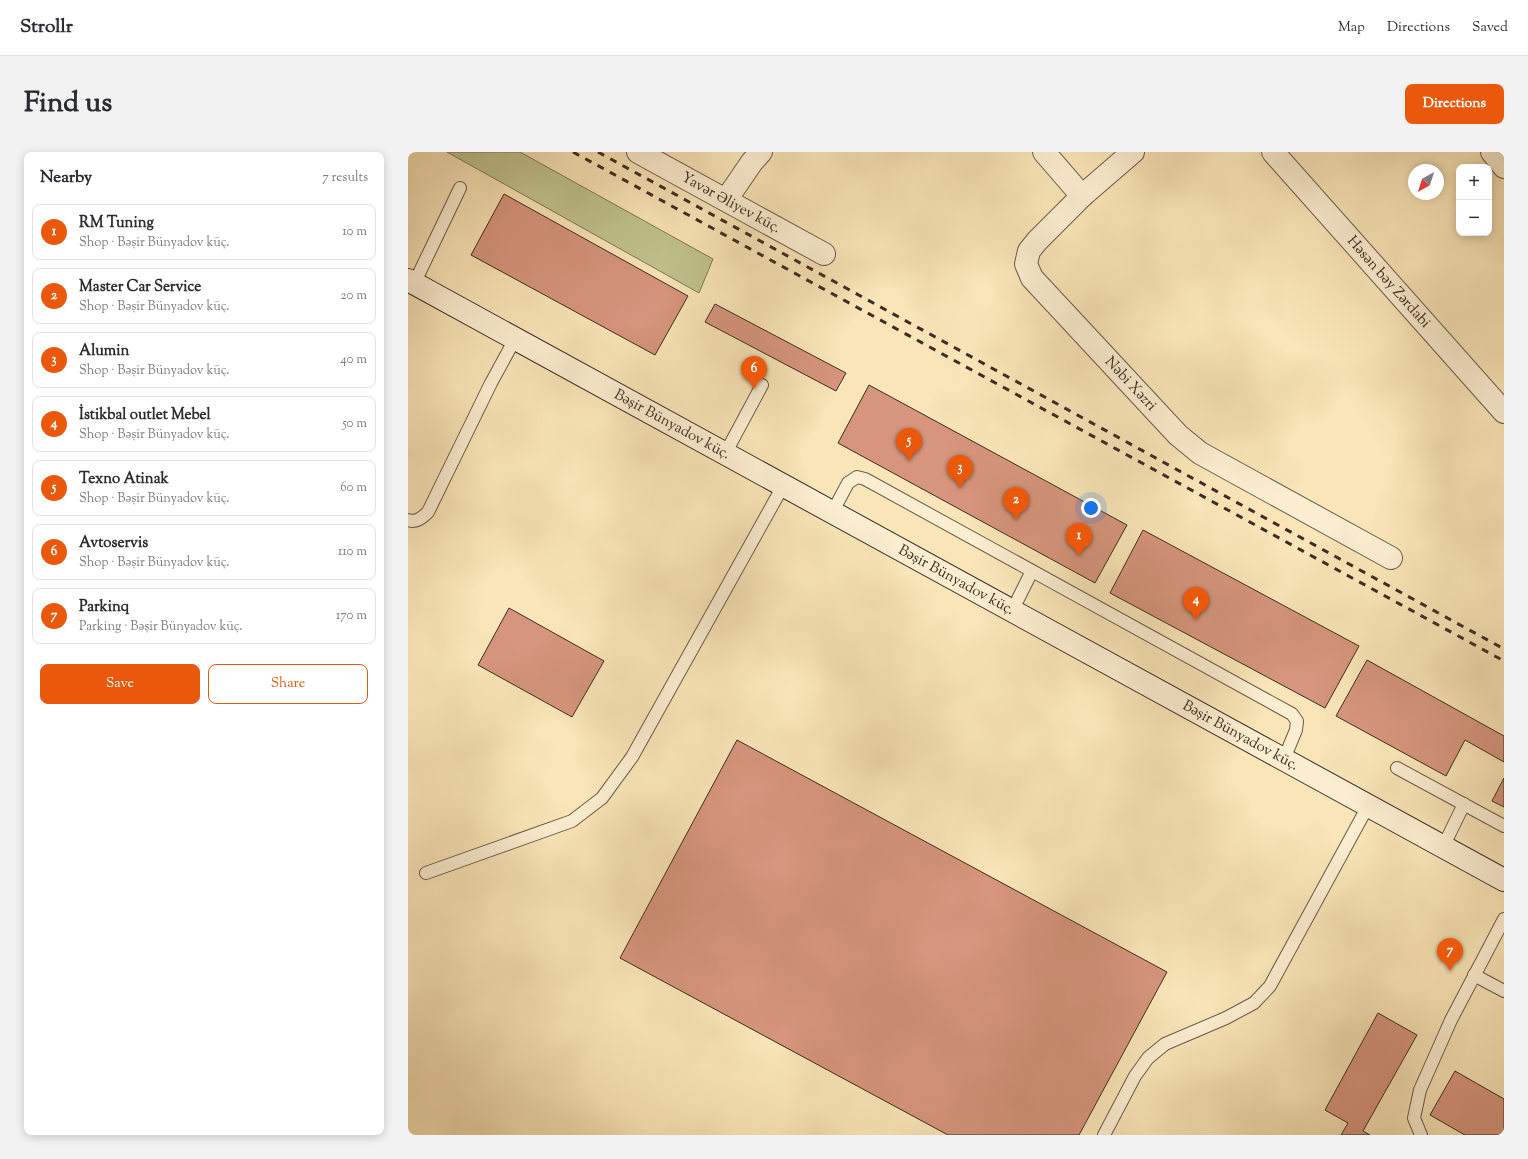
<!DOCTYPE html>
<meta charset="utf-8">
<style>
body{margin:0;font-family:"Sorts Mill Goudy",serif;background:#f2f2f3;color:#2b2b33}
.controls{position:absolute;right:12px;top:12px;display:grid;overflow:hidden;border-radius:8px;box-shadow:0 2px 10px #0003}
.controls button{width:36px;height:36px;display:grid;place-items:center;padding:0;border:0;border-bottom:1px solid #e1e1e2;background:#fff;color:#2b2b33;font:20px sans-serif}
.compass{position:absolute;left:1000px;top:12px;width:36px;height:36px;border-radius:50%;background:#fff;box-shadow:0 2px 10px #0003;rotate:219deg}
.you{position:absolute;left:683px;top:356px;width:14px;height:14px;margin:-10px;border:3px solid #fff;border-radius:50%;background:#1a73e8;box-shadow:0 0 0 6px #1a73e833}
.badge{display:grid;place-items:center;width:26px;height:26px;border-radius:50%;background:#ea580c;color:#fff;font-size:13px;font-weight:700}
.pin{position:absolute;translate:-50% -33px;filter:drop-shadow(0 1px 2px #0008)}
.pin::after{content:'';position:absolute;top:21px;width:14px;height:12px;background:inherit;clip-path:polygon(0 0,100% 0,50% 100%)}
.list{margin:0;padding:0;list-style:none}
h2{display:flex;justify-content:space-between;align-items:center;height:52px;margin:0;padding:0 16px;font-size:17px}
h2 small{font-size:13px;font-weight:400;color:#7c7c81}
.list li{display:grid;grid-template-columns:26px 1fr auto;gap:12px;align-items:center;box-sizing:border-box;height:56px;margin:0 8px 8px;padding:0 8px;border:1px solid #e1e1e2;border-radius:8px}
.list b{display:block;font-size:15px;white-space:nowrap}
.list p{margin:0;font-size:13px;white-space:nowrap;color:#7c7c81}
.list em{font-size:13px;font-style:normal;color:#7c7c81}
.actions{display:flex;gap:8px;padding:12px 16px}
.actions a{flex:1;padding:9px 0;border:1px solid #ea580c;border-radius:8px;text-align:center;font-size:14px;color:#ea580c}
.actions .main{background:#ea580c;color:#fff}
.map{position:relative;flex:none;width:1096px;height:983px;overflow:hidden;border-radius:8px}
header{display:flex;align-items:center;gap:24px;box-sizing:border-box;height:56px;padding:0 20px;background:#fff;border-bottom:1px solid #e1e1e2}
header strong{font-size:19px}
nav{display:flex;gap:22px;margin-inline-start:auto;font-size:14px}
.intro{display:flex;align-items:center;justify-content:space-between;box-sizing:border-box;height:96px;padding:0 24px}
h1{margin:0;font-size:28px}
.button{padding:10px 18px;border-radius:8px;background:#ea580c;color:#fff;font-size:14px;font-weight:700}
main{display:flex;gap:24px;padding:0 24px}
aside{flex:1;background:#fff;border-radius:8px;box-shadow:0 2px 10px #0003}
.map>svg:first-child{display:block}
.green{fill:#c0c38d;stroke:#7e7859}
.building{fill:#d6957c;stroke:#3d2c25}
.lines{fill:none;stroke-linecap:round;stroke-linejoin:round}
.lane-casing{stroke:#6c5a4a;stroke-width:14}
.street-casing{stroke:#6c5a4a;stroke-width:24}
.secondary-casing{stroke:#3d2c25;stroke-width:24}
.lane{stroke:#fbeed0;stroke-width:12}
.street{stroke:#fbeed0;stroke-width:22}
.secondary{stroke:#fbeed0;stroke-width:22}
.rail{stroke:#3d2c25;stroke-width:3;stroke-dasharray:7 7;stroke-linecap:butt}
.labels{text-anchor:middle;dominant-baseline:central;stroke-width:3;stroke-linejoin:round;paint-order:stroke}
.street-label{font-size:15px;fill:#3d2c25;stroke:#fbeed0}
</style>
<header>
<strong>Strollr</strong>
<nav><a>Map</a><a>Directions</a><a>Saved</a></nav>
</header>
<div class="intro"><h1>Find us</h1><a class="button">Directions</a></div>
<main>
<aside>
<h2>Nearby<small>7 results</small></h2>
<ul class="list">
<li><span class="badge">1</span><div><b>RM Tuning</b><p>Shop · Bəşir Bünyadov küç.</p></div><em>10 m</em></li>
<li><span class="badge">2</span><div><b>Master Car Service</b><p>Shop · Bəşir Bünyadov küç.</p></div><em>20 m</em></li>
<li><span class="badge">3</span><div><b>Alumin</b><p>Shop · Bəşir Bünyadov küç.</p></div><em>40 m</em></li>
<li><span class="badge">4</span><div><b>İstikbal outlet Mebel</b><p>Shop · Bəşir Bünyadov küç.</p></div><em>50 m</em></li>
<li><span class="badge">5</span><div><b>Texno Atinak</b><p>Shop · Bəşir Bünyadov küç.</p></div><em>60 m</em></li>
<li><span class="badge">6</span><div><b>Avtoservis</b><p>Shop · Bəşir Bünyadov küç.</p></div><em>110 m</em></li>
<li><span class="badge">7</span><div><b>Parkinq</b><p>Parking · Bəşir Bünyadov küç.</p></div><em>170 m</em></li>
</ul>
<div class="actions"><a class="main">Save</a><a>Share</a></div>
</aside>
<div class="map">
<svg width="1096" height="983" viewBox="0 0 1096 983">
<rect width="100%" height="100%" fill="#f9e5b7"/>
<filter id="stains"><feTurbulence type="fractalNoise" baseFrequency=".005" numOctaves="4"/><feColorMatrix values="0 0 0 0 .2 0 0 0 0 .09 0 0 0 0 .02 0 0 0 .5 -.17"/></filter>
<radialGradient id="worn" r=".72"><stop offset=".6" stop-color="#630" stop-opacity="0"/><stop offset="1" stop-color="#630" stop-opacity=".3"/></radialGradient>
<path class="green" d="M 39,0 L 112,0 L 305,107 L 291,141 Z"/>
<g class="building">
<path d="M 96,42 L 280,144 L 247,203 L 63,103 Z"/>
<path d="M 307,152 L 438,221 L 428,239 L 297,170 Z"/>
<path d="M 461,233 L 719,373 L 687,431 L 430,291 Z"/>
<path d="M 735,378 L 951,494 L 917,556 L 702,441 Z"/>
<path d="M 101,456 L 196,509 L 164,565 L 70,513 Z"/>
<path d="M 959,508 L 1096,584 L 1096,610 L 1057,588 L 1038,624 L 928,564 Z"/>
<path d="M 329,588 L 759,820 L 671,983 L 540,983 L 212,806 Z"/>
<path d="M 1096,626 L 1096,655 L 1084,649 Z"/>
<path d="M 970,861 L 1009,883 L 955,979 L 962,983 L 933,983 L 940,971 L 917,958 Z"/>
<path d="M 1047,919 L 1096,947 L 1096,983 L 1057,983 L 1022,963 Z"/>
</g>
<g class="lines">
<g class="lane-casing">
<g id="lane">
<path d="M 6,132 L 52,36"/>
<path d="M 317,302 L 354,233"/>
<path d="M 424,361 L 440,331 L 449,325 L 457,327 L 884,562 L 889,569 L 888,578 L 876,607"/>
<path d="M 0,368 C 8,371 14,366 20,360 L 83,231 L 107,187"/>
<path d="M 604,459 L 624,419"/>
<path d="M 989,616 L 1096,674"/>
<path d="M 1035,695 L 1056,652"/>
<path d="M 18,721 L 164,669 L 194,646 L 224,605 L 375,334"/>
<path d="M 1066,823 L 1096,839"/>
<path d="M 696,983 L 727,924 L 740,906 L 757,892 L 818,866 L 846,851 L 862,834 L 960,654"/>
<path d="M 1013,983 L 1006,966 L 1012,938 L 1043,868 L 1096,767"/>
</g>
</g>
<g class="street-casing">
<g id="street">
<path id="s1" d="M 230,0 L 416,102"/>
<path d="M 636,0 L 674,44"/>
<path id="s2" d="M 725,0 L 674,44 L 629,89 L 621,99 L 618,112 L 624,126 L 770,283 L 792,301 L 983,406"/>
<path id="s3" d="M 865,0 L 1096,260"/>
<path d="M 1084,0 L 1096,15"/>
<path d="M 318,48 L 344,10 L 353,0"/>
</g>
</g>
<g class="secondary-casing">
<g id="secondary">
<path id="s4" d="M 0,128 L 1096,728"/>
</g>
</g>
<use href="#lane" class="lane"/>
<use href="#street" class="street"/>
<use href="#secondary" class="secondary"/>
<g class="rail">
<path d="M 165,0 L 1096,509"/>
<path d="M 190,0 L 1096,497"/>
</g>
</g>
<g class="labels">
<g class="street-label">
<text stroke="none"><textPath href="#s1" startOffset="106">Yavər Əliyev küç.</textPath></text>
<text stroke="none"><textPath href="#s3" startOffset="174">Həsən bəy Zərdabi</textPath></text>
<text stroke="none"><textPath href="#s2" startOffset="317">Nəbi Xəzri</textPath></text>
<text stroke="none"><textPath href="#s4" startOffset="301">Bəşir Bünyadov küç.</textPath></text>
<text stroke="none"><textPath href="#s4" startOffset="625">Bəşir Bünyadov küç.</textPath></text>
<text stroke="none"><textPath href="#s4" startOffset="949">Bəşir Bünyadov küç.</textPath></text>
</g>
</g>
<rect width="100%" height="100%" filter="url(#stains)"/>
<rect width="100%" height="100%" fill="url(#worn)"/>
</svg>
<div class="controls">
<button>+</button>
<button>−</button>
</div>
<svg class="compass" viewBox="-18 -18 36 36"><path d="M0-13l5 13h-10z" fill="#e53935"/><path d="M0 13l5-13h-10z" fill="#7c7c81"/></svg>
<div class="you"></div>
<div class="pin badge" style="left:671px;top:404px">1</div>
<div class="pin badge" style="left:608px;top:368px">2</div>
<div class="pin badge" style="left:552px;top:336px">3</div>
<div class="pin badge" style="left:788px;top:468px">4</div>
<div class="pin badge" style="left:501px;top:309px">5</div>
<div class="pin badge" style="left:346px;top:237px">6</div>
<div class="pin badge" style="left:1042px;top:819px">7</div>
</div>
</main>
